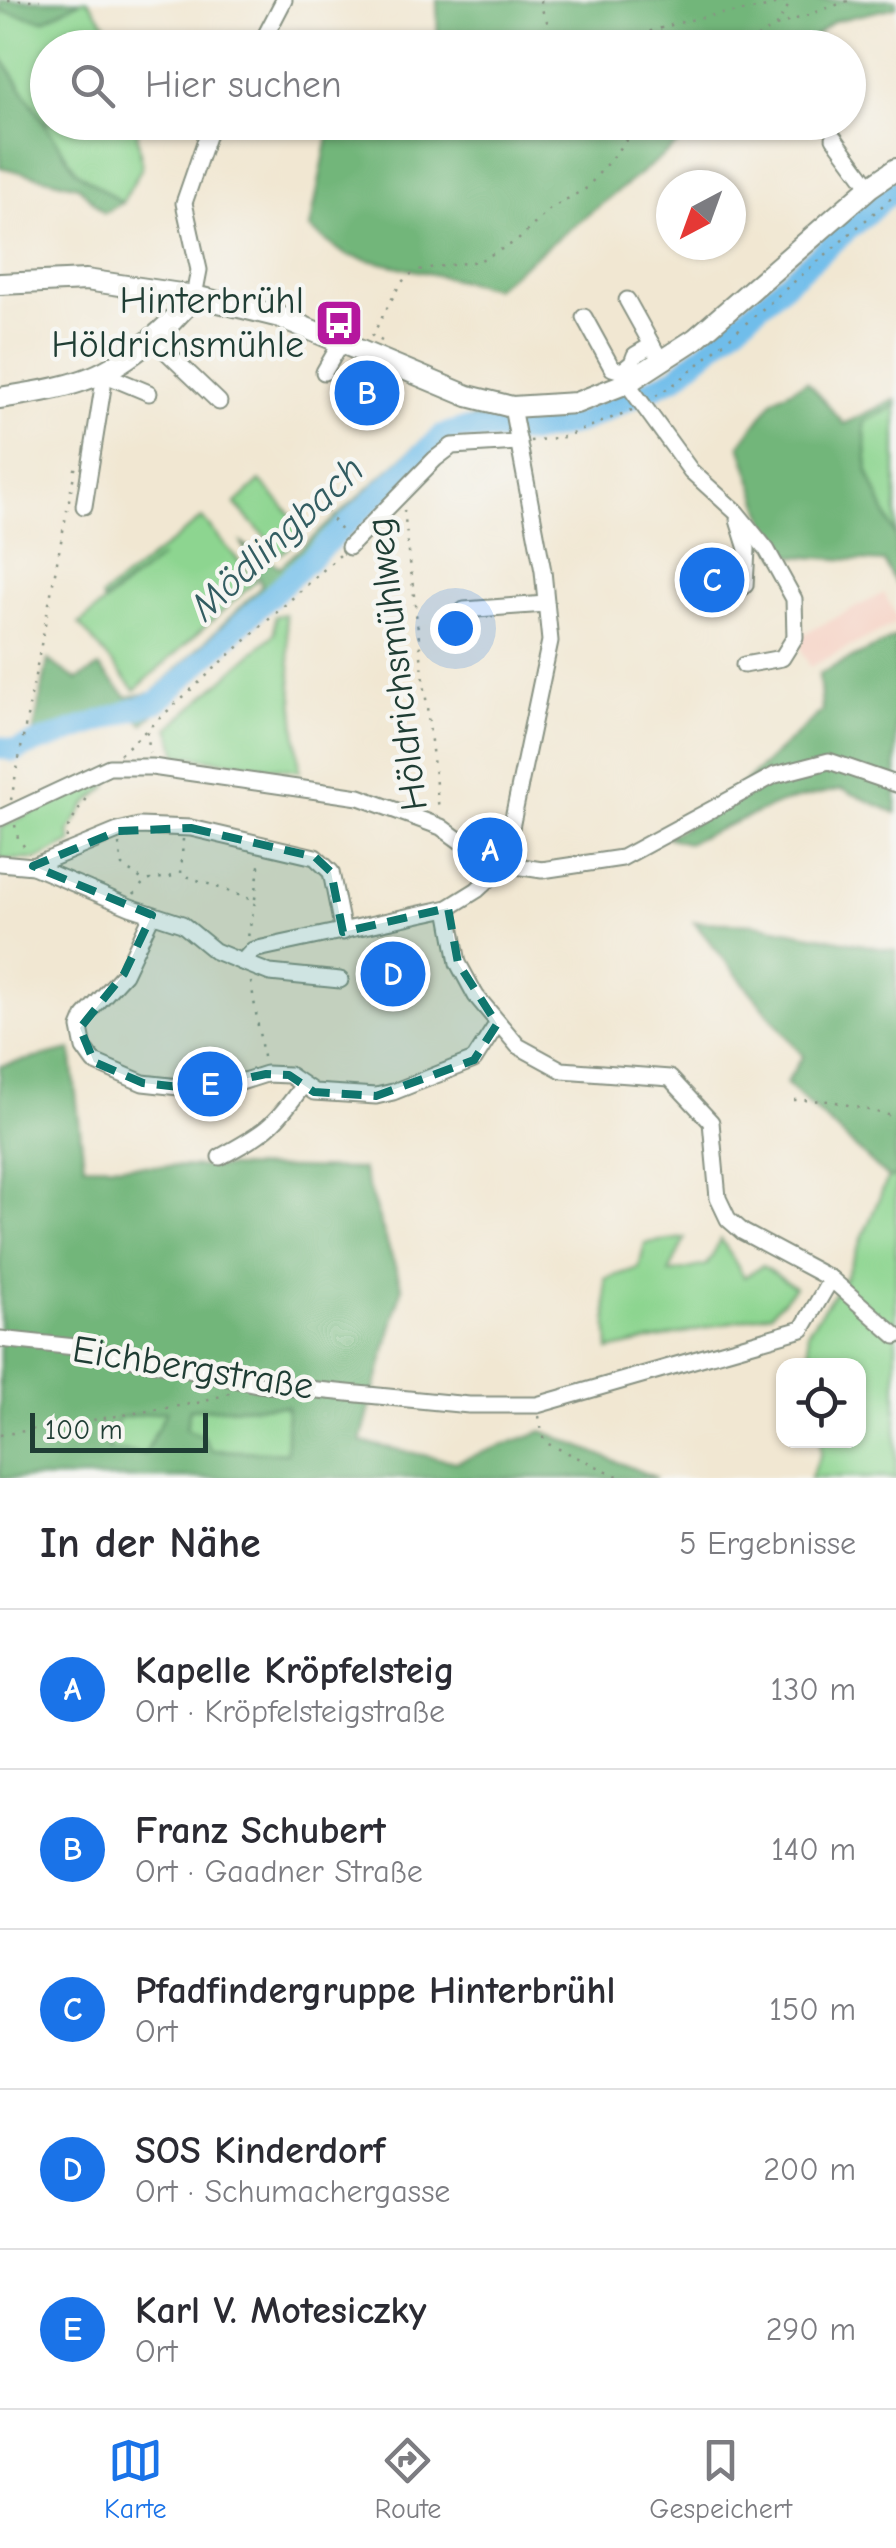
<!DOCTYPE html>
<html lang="de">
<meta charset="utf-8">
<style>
body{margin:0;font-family:"Comic Neue",sans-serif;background:#f2f2f3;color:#2b2b33}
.controls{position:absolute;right:30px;bottom:30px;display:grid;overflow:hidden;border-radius:20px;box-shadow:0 2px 8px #0004}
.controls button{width:90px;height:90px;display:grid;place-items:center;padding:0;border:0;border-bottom:2px solid #e1e1e2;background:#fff;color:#2b2b33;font:50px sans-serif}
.compass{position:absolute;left:656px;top:170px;width:90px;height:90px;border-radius:50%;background:#fff;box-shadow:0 2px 8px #0004;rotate:221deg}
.scale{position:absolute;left:30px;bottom:25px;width:178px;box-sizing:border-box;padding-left:10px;border:5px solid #1f3d34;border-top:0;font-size:28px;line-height:35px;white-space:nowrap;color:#1f3d34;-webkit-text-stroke:8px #f6f6f2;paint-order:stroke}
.you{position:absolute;left:455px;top:628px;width:35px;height:35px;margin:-25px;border:8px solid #fff;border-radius:50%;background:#1a73e8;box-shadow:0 0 0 15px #1a73e833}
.badge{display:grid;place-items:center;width:65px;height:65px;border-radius:50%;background:#1a73e8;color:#fff;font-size:32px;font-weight:700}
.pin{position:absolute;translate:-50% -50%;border:5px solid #fff;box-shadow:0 2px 10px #0006}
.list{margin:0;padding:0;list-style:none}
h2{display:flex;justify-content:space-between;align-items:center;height:130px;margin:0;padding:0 40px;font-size:42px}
h2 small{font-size:32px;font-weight:400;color:#7c7c81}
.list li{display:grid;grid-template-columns:65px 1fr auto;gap:30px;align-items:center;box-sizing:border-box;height:160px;padding:0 40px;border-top:2px solid #e1e1e2}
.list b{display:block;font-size:38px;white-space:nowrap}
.list p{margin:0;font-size:32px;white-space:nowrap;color:#7c7c81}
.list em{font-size:32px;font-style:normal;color:#7c7c81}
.icon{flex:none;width:55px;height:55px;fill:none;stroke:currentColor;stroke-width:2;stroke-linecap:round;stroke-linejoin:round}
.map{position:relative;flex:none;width:896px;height:1478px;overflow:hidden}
.search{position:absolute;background:#fff;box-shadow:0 2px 8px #0004;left:30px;right:30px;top:30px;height:110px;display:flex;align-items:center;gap:25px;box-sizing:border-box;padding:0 35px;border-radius:55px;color:#7c7c81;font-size:38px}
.sheet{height:930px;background:#fff}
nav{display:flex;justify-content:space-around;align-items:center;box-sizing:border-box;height:140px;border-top:2px solid #e1e1e2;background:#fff;font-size:28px;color:#7c7c81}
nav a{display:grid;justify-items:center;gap:5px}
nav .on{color:#1a73e8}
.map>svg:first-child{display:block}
.built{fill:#f6d2c4}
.green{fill:#8dd590;stroke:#568962;stroke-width:2.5}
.forest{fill:#72b67a;stroke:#487a57;stroke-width:2.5;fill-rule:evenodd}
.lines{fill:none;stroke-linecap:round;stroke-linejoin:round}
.river{stroke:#70bdea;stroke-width:22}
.minor-casing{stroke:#889283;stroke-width:19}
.major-casing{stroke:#889283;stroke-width:24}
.path{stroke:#889283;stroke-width:2.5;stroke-dasharray:2.5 8;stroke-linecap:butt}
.minor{stroke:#fff;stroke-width:15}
.major{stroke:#fff;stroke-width:20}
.marked{fill:#0f766e;fill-opacity:0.2;stroke:#0f766e;stroke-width:8;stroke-dasharray:20 12;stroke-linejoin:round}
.labels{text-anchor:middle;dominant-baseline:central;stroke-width:9;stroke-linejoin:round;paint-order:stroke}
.poi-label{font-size:38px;fill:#1f3d34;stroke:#f6f6f2;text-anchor:end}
.street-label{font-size:38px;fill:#1f3d34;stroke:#f6f6f2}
.water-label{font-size:40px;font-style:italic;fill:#335d62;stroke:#f6f6f2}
</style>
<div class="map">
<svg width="896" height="1478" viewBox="0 0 896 1478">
<rect width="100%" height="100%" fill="#f6f6f2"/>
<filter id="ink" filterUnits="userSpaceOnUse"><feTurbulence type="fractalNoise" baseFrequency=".01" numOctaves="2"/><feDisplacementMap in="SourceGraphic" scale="20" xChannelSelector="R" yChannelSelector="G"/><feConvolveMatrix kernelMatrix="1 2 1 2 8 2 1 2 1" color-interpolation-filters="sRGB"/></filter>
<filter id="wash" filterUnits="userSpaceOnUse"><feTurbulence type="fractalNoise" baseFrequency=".0048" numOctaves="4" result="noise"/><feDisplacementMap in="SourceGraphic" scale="40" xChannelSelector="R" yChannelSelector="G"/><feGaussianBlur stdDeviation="2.25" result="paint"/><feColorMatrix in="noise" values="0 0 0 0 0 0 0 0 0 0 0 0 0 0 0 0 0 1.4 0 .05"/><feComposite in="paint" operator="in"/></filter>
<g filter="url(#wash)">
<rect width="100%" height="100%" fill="#f1e7d2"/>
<path class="built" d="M 884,593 L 896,616 L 896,623 L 810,667 L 796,638 Z"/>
<g class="green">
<path d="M 82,0 L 88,0 L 122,47 L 48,48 L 48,122 L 143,123 L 137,132 L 142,167 L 122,203 L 76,171 L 0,55 L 0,11 L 44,20 Z"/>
<path d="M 896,406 L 896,538 L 868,472 L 864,421 Z"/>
<path d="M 260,481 L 306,531 L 281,554 L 235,504 Z"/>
<path d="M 202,518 L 256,581 L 135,690 L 79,624 L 161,557 L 103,601 L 101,597 Z"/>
<path d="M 285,614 L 300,771 L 178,755 L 169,728 L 274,634 L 275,616 Z"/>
<path d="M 106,776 L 108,786 L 86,804 L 69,832 L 72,842 L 38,859 L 0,860 L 0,828 Z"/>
<path d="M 896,1177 L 896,1478 L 810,1478 L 821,1453 L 820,1441 L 858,1440 L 858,1366 L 811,1365 L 807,1332 L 845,1278 L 888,1178 Z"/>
<path d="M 685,1238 L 669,1273 L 707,1265 L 721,1239 L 744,1277 L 762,1266 L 795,1287 L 771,1313 L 609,1350 L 605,1279 L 639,1268 L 645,1243 Z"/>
<path d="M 287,1406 L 287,1453 L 210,1450 L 186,1429 L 189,1409 Z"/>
<path d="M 167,1411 L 145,1454 L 108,1451 L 118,1417 Z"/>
</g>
<g class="forest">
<path d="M 0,0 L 82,0 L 44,20 L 0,11 Z"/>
<path d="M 437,0 L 896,0 L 896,7 L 834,21 L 801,47 L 438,48 Z"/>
<path d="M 0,55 L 76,171 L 122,203 L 104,213 L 78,186 L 0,167 Z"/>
<path d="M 367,123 L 367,122 L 705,123 L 494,288 L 346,255 L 310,229 L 329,132 Z"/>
<path d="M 807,381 L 844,424 L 896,399 L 896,406 L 864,422 L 868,472 L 896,538 L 896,585 L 884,562 L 777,555 L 740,445 L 774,399 Z"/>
<path d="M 476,417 L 506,424 L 510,436 L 479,435 L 441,442 L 431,459 L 143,724 L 126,706 L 33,736 L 48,660 L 77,680 L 99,667 L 127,697 L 153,693 L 262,586 L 242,543 L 280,567 L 437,427 Z"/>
<path d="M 896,637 L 896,813 L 842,789 L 780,803 L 687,843 L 666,837 L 710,814 L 822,711 L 819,674 Z"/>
<path d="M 694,922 L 755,924 L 896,951 L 896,1177 L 888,1178 L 786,1083 L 803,1056 Z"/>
<path d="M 71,1050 L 84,1165 L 362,1169 L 402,1287 L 361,1442 L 456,1462 L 543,1431 L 656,1478 L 0,1478 L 0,1066 ZM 287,1406 L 287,1453 L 211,1450 L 203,1436 L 186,1429 L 190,1409 ZM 166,1411 L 145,1454 L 108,1450 L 118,1418 Z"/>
</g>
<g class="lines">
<path class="river" d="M 0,747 L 13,751 L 159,701 L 442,435 L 462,429 L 531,433 L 579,423 L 676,377 L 896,189"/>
</g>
</g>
<g filter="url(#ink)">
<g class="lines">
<g class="minor-casing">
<g id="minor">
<path d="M 259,48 L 284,0"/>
<path d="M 834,138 L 870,187"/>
<path d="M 194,296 L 199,270 L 184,203 L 212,122"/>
<path d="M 627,300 L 657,354"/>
<path d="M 584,317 L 612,368 L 622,371 L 632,363 L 635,355 L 652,345"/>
<path d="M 152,338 L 219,402"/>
<path d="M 324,372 L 342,341"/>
<path d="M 627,383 L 691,471 L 736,512 L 767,550 L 794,599 L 795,637 L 782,658 L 744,665"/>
<path d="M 84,506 L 103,387 L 101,373 L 149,393"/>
<path d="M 349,547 L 435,459 L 452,446 L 519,442"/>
<path d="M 715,594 L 735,593 L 745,585 L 747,549 L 738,520"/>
<path d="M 464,610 L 546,604"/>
<path d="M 0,818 L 109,767 L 152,767 L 359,797 L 441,827 L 489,862 L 542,870 L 622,858 L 775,775 L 829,761 L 896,784"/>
<path d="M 0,863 L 33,866 L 130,907 L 182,924 L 215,951 L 242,962 L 253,950 L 448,908 L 477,890 L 503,866"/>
<path d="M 33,866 L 118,831 L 139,826 L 191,828 L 315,857 L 331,872 L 343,932"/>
<path d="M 503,866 L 550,641 L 543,571 L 512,407"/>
<path d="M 448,908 L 458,963 L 476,996 L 518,1046 L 562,1070 L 670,1078 L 711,1122 L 718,1198 L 728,1219 L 743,1232 L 831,1279 L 896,1336"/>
<path d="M 152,915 L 124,974 L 85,1016 L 80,1028 L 84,1048 L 94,1062 L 143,1083 L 197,1089 L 228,1086 L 266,1074 L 289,1075 L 314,1092 L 376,1096 L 393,1092 L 474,1060 L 497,1024"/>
<path d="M 242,962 L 270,973 L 340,980"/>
<path d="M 220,1157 C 264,1133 274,1127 303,1085"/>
<path d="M 0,1339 L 75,1347 L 257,1384 L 469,1405 L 537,1405 L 802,1329 L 831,1279"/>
</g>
</g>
<g class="major-casing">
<g id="major">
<path d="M 0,284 L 86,280 L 194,296 L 280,317 L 468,396 L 512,407 L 576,403 L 627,383 L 695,339 L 870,187 L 896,169"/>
<path d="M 0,398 C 28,393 57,390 84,380 C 121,368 170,328 194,296"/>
</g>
</g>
<g class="path">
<path d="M 8,0 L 40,0"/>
<path d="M 541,0 C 542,25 560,40 582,48"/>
<path d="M 776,26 L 851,0"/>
<path d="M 650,31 L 679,48"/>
<path d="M 589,48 C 625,41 659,27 695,19 C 726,11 758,13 787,0"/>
<path d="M 739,48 L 776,26 L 792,0"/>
<path d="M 628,138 L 648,122"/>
<path d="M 382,341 L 372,336 L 400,284 L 409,275 L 422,269 L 479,261 L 517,241 L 551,208 L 587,188 L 627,139 L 637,122"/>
<path d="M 656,396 L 679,381 L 896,194"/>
<path d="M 530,441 L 564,437 L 632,410"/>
<path d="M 404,510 L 439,810"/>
<path d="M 326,511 L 344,535"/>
<path d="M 147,731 L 150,753"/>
<path d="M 120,754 L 340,555"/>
<path d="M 11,800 L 76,464"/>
<path d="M 15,825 L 18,838 L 29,853"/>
<path d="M 67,838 L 66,831 L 89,793"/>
<path d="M 183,839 L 181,874 L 255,901 L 248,937"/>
<path d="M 119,844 L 122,866 L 143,880"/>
<path d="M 134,894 L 145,881 L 179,875"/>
<path d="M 255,899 L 260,858"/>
<path d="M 251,982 L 264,1063"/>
<path d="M 794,1100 L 832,1101 L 896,1117"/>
<path d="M 539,1416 L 544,1442 L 622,1478"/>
<path d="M 0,1435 L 203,1402 L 232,1392"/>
</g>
<use href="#minor" class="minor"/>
<use href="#major" class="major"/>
</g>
</g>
<path class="marked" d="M 191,828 L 315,857 L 331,872 L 343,932 L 448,908 L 458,963 L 497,1024 L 474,1060 L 376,1096 L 314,1092 L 289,1075 L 266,1074 L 197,1089 L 143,1083 L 94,1062 L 80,1028 L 124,974 L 152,915 L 33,866 L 118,831 Z"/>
<defs>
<g id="bus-square" transform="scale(2.5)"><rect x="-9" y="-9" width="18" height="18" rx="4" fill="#b5179e" stroke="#f6f6f2"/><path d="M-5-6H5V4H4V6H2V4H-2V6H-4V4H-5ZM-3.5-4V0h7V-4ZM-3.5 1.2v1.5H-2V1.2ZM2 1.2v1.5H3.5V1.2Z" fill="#fff"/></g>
</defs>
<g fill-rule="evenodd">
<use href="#bus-square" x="339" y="323"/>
</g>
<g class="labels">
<g class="poi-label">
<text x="304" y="301">Hinterbrühl<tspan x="304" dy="44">Höldrichsmühle</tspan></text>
</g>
<g class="street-label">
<text transform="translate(397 664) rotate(-97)">Höldrichsmühlweg</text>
<text transform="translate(193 1368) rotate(9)">Eichbergstraße</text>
</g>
<g class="water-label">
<text transform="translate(277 538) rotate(-43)">Mödlingbach</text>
</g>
</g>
</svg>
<div class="controls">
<button><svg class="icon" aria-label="locate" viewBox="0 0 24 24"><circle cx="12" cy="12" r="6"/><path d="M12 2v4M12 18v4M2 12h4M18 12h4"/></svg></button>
</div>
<svg class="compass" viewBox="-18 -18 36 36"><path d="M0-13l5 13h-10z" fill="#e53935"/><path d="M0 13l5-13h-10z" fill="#7c7c81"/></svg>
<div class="scale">100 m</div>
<div class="you"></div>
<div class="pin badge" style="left:490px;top:850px">A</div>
<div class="pin badge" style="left:367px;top:393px">B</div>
<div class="pin badge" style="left:712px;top:580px">C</div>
<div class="pin badge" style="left:393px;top:974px">D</div>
<div class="pin badge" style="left:210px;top:1084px">E</div>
<div class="search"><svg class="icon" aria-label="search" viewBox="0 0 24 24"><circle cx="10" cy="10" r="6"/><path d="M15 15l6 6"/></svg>Hier suchen</div>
</div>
<section class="sheet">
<h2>In der Nähe<small>5 Ergebnisse</small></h2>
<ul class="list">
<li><span class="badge">A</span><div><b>Kapelle Kröpfelsteig</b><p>Ort · Kröpfelsteigstraße</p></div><em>130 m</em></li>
<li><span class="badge">B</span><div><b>Franz Schubert</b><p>Ort · Gaadner Straße</p></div><em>140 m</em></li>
<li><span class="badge">C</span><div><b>Pfadfindergruppe Hinterbrühl</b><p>Ort</p></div><em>150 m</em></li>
<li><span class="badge">D</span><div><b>SOS Kinderdorf</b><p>Ort · Schumachergasse</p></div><em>200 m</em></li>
<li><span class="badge">E</span><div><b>Karl V. Motesiczky</b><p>Ort</p></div><em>290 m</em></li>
</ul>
</section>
<nav>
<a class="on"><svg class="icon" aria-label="map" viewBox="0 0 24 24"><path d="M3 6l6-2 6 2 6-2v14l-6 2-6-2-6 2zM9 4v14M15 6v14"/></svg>Karte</a>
<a><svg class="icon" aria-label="directions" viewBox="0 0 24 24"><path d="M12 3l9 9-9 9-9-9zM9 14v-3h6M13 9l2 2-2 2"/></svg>Route</a>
<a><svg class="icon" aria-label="saved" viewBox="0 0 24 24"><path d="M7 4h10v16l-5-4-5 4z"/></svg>Gespeichert</a>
</nav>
